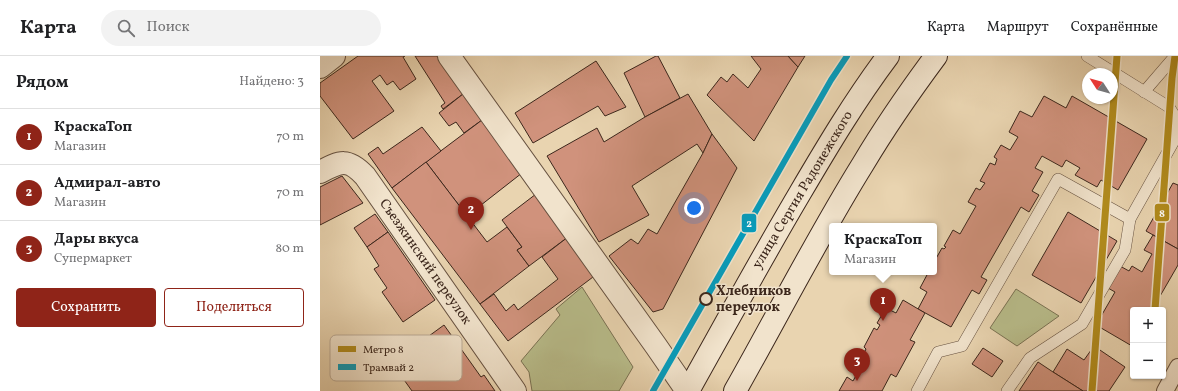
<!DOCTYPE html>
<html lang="ru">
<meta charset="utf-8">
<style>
body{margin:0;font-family:Vollkorn,serif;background:#f2f2f2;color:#202124}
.controls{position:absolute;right:12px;bottom:12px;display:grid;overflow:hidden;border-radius:4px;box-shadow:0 1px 3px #0004}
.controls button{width:36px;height:36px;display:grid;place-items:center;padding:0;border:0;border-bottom:1px solid #e0e0e0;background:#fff;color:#202124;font:20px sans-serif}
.compass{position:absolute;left:762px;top:12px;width:36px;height:36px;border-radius:50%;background:#fff;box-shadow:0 1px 3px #0004;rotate:306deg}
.you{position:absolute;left:374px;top:152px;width:14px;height:14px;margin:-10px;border:3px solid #fff;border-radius:50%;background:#1a73e8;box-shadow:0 0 0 6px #1a73e833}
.badge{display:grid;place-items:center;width:26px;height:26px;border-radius:50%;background:#8f2418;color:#fff;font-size:13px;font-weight:700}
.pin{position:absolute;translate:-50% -33px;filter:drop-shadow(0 1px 2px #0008)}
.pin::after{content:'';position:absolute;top:21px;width:14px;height:12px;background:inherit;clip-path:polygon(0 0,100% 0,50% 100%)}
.popup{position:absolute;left:509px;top:167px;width:108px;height:52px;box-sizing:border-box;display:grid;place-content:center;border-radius:4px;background:#fff;filter:drop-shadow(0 1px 3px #0005);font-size:13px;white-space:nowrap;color:#757577}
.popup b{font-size:15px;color:#202124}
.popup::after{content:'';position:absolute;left:50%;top:100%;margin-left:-8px;border:8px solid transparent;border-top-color:#fff}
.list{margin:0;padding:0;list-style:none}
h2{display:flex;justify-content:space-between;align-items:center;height:52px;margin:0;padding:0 16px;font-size:17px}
h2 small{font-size:13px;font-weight:400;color:#757577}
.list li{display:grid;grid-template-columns:26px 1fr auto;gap:12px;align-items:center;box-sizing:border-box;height:56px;padding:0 16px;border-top:1px solid #e0e0e0}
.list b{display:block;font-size:15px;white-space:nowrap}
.list p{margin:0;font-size:13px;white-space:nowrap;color:#757577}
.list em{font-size:13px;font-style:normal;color:#757577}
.actions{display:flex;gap:8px;padding:12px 16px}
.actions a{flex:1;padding:9px 0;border:1px solid #8f2418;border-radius:4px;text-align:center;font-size:14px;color:#8f2418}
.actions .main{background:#8f2418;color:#fff}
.icon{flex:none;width:22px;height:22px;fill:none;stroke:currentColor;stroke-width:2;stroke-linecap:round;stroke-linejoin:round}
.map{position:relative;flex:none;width:858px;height:335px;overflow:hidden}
header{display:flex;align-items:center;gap:24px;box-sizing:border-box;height:56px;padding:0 20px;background:#fff;border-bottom:1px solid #e0e0e0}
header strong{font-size:19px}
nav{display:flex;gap:22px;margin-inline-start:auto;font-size:14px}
.search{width:280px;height:36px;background:#f2f2f2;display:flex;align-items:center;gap:10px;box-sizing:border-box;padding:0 14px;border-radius:22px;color:#757577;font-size:15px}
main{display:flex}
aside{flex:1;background:#fff}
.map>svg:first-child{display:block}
.green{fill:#b8bc8a;stroke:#7a7253}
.building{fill:#d0927c;stroke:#3c271c}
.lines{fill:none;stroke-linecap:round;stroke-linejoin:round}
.service-casing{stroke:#675241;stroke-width:12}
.pedestrian-casing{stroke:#675241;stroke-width:18}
.minor-casing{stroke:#675241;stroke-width:24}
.secondary-casing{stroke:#3c271c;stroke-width:24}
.service{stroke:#f1e3cc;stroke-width:11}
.pedestrian{stroke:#f1e3cc;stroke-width:16}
.minor{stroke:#f1e3cc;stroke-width:22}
.secondary{stroke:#f1e3cc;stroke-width:22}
.tram-1-casing{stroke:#f1e3cc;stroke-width:9}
.tram-1{stroke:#069cbc;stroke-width:6}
.metro-1-casing{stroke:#f1e3cc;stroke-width:10}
.metro-1{stroke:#b18b1c;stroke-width:7}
.stop-dot{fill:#f1e3cc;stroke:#3c271c;stroke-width:2}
.labels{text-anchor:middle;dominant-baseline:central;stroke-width:3;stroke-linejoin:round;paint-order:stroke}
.street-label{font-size:14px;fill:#3c271c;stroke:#f1e3cc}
.stop-label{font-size:14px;font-weight:bold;fill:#3c271c;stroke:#f1e3cc;text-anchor:start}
.key{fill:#f1e3cc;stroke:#bbab97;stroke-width:1}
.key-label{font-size:11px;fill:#3c271c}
.line-badge{stroke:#f1e3cc;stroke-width:1.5}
.badge-label{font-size:11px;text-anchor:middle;font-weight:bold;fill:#fff}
</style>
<header>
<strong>Карта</strong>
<div class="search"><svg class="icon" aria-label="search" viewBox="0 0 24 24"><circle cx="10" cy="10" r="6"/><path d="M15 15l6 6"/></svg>Поиск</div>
<nav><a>Карта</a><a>Маршрут</a><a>Сохранённые</a></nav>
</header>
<main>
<aside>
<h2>Рядом<small>Найдено: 3</small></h2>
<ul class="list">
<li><span class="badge">1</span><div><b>КраскаТоп</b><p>Магазин</p></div><em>70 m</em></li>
<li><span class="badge">2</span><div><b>Адмирал-авто</b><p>Магазин</p></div><em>70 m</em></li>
<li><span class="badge">3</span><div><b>Дары вкуса</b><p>Супермаркет</p></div><em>80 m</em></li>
</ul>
<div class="actions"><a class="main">Сохранить</a><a>Поделиться</a></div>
</aside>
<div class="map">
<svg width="858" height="335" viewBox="0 0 858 335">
<rect width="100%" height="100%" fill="#e9d4b0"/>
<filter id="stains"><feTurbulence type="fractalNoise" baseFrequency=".005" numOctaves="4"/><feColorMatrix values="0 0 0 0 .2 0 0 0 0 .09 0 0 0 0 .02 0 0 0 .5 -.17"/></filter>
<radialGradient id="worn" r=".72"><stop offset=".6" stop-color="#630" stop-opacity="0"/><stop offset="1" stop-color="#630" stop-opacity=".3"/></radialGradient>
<g class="green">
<path d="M 262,231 L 313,311 L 299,335 L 212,335 L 209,316 L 201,305 L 240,259 L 236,253 Z"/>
<path d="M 696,233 L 739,260 L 697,290 L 670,272 Z"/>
</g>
<g class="building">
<path d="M 38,0 L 85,0 L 83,1 L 96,23 L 80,34 L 73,25 L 67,29 L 60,19 L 52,25 L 74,55 L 33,83 L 0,40 L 0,27 Z"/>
<path d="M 95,0 L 117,0 L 143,38 L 123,53 L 121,50 L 125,47 Z"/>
<path d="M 336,0 L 338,0 L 360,42 L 325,61 L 304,17 Z"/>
<path d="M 431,0 L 468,0 L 478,11 L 434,85 L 387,39 L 401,21 L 407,26 L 413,18 L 428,32 L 441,13 Z"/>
<path d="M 468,0 L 485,0 L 478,11 Z"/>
<path d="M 276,5 L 306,51 L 285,60 L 278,50 L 213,87 L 195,57 Z"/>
<path d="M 143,38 L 162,64 L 144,77 L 136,66 L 129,70 L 119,57 Z"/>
<path d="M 368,38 L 392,78 L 383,97 L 377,88 L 312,130 L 329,159 L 279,186 L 227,100 L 277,72 L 284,86 L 325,61 Z"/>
<path d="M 724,40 L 746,52 L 752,40 L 827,83 L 798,134 L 781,124 L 777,131 L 755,119 L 760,112 L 746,104 L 742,111 L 722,100 L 715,112 L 723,116 L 712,135 L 719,139 L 709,156 L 701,151 L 661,221 L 667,224 L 659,238 L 652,234 L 631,271 L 598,253 L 607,236 L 600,232 L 608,217 L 610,218 L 611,216 L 614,216 L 614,206 L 622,192 L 624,193 L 626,191 L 624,190 L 633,174 L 640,178 L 656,150 L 648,146 L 656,132 L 660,134 L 665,127 L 660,125 L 670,107 L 675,109 L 677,103 L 674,101 L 681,89 L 690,94 L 698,81 L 689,76 L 700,55 L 712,61 Z"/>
<path d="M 162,64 L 202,117 L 147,160 L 106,106 Z"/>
<path d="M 102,71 L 121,95 L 72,132 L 48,98 L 58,91 L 63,98 Z"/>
<path d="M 392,78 L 417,112 L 343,253 L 333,256 L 289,200 L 311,183 L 318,188 L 328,173 L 337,178 L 383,97 Z"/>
<path d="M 106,106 L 167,186 L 187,171 L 202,191 L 197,194 L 209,210 L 160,248 L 72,132 Z"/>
<path d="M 22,120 L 43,147 L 0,169 L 0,131 Z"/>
<path d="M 853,127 L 858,129 L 858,193 L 826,175 Z"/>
<path d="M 216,138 L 248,181 L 209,210 L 197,194 L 202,191 L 182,164 Z"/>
<path d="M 748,156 L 797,185 L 761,247 L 712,219 Z"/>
<path d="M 55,158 L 68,176 L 47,191 L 34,172 Z"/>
<path d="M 68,176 L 115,244 L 83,266 L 62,236 L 67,232 L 54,213 L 59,210 L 47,191 Z"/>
<path d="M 833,179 L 858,193 L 858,209 L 832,254 L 813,254 L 813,288 L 812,290 L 776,269 L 795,236 L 788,232 L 800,210 L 809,215 L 812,210 L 822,216 L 832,198 L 824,194 Z"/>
<path d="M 248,181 L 277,218 L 188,285 L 160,248 L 174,238 L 186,255 L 194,248 L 198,254 L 238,223 L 222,201 Z"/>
<path d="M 583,244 L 605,257 L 590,284 L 595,286 L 576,321 L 571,318 L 562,335 L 519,335 L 527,321 L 533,325 L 539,314 L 533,311 L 542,295 L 544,297 L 546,293 L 544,291 L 554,272 L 557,274 L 560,269 L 557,267 L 566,252 L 576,257 Z"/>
<path d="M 124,269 L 161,321 L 164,319 L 175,335 L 92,335 L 72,307 Z"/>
<path d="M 774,290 L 805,311 L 789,335 L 763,335 L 733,316 L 747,293 L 764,304 Z"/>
<path d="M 663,292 L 683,305 L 672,321 L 652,308 Z"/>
<path d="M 718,306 L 733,316 L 763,335 L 699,335 Z"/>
</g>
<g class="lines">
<g class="service-casing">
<g id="service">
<path d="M 824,36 L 855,0"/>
<path d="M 597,335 L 618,296 L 642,290 L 738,123 L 810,163"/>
<path d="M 687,335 L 710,302 L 762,268 L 805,194 L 810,163 L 855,83 L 858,65 L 849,51 L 767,0"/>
</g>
</g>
<g class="pedestrian-casing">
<path id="pedestrian" d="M 845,335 L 858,311"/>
</g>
<g class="minor-casing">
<g id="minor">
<path d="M 129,0 L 336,290 L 367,335"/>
<path d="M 0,11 L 14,0"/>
<path d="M 0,116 C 21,105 28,102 45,120 L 195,335"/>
</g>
</g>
<g class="secondary-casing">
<g id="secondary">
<path d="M 368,335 C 405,269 441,203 480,137 C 507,91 535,44 568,0"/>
<path d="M 415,335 C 458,259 497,182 543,108 C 565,71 590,35 616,0"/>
</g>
</g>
<use href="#service" class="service"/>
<use href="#pedestrian" class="pedestrian"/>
<use href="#minor" class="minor"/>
<use href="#secondary" class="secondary"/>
<g class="tram-1-casing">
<path id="tram-1" d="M 333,335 L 511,24 L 527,0"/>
</g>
<use href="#tram-1" class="tram-1"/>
<g class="metro-1-casing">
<g id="metro-1">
<path d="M 835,254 L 852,22 L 855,0"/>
<path d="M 772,335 L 797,0"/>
</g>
</g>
<use href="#metro-1" class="metro-1"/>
</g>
<circle class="stop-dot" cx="386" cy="243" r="6"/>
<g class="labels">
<g class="street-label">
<text transform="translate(483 134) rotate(-59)">улица Сергия Радонежского</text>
<text transform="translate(105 206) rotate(55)">Съезжинский переулок</text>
</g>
<g class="stop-label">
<text x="396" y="235">Хлебников<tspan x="396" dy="16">переулок</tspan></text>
</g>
</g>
<rect x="10" y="279" width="132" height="46" rx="6" class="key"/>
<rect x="18" y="290" width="18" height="6" fill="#b18b1c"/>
<rect x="18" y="308" width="18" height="6" fill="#069cbc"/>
<g class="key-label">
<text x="43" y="297">Метро 8</text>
<text x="43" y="315">Трамвай 2</text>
</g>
<g class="line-badge">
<rect x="834" y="147" width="16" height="19" rx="4" fill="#b18b1c"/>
<rect x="421" y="157" width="16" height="20" rx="4" fill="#069cbc"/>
</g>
<g class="badge-label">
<text x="842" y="161">8</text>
<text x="429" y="171">2</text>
</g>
<rect width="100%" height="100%" filter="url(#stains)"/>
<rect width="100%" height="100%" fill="url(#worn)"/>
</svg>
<div class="controls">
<button>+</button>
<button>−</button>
</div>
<svg class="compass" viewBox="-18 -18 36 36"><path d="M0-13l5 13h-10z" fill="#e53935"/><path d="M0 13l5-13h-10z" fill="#757577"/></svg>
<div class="you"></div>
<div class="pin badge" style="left:563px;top:265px">1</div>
<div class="popup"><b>КраскаТоп</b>Магазин</div>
<div class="pin badge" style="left:151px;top:174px">2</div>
<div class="pin badge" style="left:537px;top:325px">3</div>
</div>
</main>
